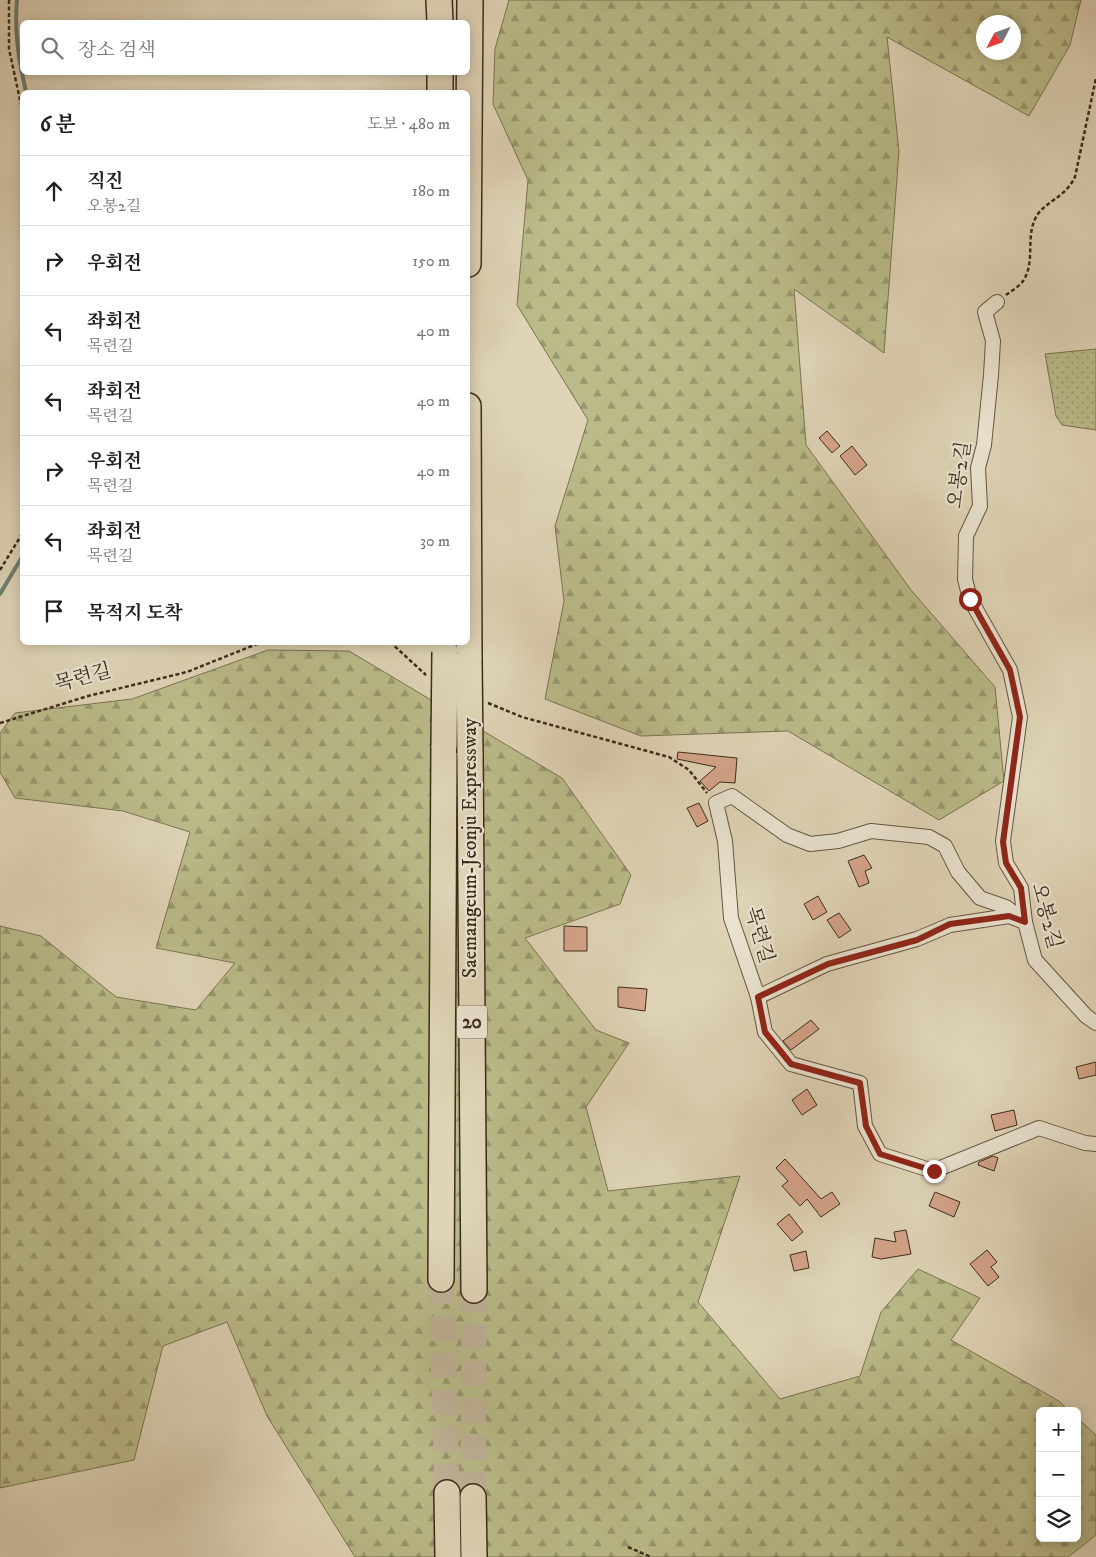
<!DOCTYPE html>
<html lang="ko">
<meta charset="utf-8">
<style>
body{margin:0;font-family:"IM FELL DW Pica","Noto Serif KR",serif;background:#f6f6f6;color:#202124}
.controls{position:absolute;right:15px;bottom:15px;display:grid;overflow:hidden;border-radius:8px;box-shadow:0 2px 12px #0003}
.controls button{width:45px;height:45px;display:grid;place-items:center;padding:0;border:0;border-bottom:1px solid #e0e0e0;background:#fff;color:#202124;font:25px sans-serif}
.compass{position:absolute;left:976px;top:15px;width:45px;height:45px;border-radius:50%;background:#fff;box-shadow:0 2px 12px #0003;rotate:229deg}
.stop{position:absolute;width:15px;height:15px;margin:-11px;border:4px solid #8f2418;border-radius:50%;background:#fff}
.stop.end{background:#8f2418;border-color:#fff;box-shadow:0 1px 5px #0008}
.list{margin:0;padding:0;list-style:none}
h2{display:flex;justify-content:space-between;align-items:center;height:65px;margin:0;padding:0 20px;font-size:21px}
h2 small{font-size:16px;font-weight:400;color:#757577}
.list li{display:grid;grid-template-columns:32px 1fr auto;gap:15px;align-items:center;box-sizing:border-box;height:70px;padding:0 20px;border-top:1px solid #e0e0e0}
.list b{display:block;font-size:19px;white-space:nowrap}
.list p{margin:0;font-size:16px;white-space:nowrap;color:#757577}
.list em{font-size:16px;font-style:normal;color:#757577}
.icon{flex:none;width:28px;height:28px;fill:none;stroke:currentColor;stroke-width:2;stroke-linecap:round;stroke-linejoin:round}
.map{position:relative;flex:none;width:1096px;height:1557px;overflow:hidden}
.search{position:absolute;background:#fff;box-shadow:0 2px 12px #0003;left:20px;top:20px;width:450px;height:55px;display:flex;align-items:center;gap:12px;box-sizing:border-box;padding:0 18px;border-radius:8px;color:#757577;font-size:19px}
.panel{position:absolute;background:#fff;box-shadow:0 2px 12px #0003;left:20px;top:90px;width:450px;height:555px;border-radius:8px}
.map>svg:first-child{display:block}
.forest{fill:url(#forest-firs);stroke:#7a7452;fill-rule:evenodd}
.garden{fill:url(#garden-dots);stroke:#7a7452}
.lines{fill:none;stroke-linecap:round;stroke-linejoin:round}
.stream{stroke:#708071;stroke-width:4}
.building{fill:#d5a48a;stroke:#3b2c1b}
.highway-tunnel{stroke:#beb298;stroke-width:25;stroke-dasharray:25 12;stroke-linecap:butt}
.street-casing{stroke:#645642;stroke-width:16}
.highway-casing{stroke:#3b2c1b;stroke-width:28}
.path{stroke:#3b2c1b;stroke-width:2.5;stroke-dasharray:4 2.5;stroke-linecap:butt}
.street{stroke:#eae3d0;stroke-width:14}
.highway{stroke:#dfd4b7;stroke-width:25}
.highway-bridge-casing{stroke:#3b2c1b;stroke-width:28;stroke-linecap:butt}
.highway-bridge{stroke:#dfd4b7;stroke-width:25}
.route{stroke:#8f2418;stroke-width:6}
.labels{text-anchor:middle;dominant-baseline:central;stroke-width:4.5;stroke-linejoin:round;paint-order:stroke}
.shield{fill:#eae3d0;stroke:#706351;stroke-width:1}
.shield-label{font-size:19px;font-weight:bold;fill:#3b2c1b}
.street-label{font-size:20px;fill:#3b2c1b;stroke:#eae3d0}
</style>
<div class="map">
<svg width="1096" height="1557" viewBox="0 0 1096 1557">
<defs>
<pattern id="forest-firs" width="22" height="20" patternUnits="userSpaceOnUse" patternTransform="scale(1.25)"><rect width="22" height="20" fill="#babb89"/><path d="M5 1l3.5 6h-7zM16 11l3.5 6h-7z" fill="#98986f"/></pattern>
<pattern id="garden-dots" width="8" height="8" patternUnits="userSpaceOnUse" patternTransform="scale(1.25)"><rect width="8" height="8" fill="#babb89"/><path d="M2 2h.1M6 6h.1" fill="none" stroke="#98986f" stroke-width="1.8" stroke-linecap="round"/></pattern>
</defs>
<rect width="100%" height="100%" fill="#dfd4b7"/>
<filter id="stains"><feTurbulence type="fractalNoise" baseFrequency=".004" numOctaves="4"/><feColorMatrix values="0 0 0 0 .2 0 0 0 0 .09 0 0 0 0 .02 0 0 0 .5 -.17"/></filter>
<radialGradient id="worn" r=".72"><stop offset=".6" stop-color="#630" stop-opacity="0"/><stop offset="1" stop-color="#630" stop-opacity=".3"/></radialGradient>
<g class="forest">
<path d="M 509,0 L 1081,0 L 1070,45 L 1029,116 L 887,37 L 899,151 L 884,353 L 794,289 L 806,445 L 911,590 L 995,687 L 1004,781 L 939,820 L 788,731 L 641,736 L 545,699 L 564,601 L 555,526 L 588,420 L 517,305 L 528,180 L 493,104 L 495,49 ZM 984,22 L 1014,22 L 1014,52 L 984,52 Z"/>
<path d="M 268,650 L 349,651 L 562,778 L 631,875 L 620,904 L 525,938 L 596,1030 L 629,1043 L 586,1107 L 608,1191 L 740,1176 L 698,1302 L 780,1399 L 860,1376 L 881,1312 L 918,1269 L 980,1298 L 951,1340 L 1059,1401 L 1069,1411 L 1040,1411 L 1040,1538 L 1077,1538 L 1077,1418 L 1096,1435 L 1096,1535 L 1068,1557 L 355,1557 L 267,1416 L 227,1322 L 163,1346 L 134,1460 L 0,1488 L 0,926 L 41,936 L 116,997 L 196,1010 L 235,963 L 156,948 L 190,832 L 123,811 L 15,798 L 0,772 L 0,733 L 15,713 L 132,699 Z"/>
</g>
<path class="garden" d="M 1096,349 L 1096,430 L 1062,425 L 1056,416 L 1045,354 Z"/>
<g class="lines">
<g class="stream">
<path d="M 17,0 C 14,32 19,61 26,92"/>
<path d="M 0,594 L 22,557"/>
</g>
</g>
<g class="building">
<path d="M 827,431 L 840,446 L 832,453 L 819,438 Z"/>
<path d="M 852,446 L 867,465 L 855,475 L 840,456 Z"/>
<path d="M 678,752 L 737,758 L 735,783 L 720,782 L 709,791 L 700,781 L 716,767 L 677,759 Z"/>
<path d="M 699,803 L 708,821 L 697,827 L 687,808 Z"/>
<path d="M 864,855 L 872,868 L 865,871 L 869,883 L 859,887 L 848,861 Z"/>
<path d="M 818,896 L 827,912 L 813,920 L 804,904 Z"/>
<path d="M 839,913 L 851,930 L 839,938 L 827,920 Z"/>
<path d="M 564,926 L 587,927 L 587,951 L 564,951 Z"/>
<path d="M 618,987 L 647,989 L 645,1011 L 618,1007 Z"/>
<path d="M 811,1020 L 819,1029 L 791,1050 L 783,1041 Z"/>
<path d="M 1096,1062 L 1096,1075 L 1079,1079 L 1076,1067 Z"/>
<path d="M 807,1089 L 817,1105 L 802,1115 L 792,1100 Z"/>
<path d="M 1014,1110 L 1017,1125 L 995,1131 L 991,1115 Z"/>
<path d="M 993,1156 L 998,1158 L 994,1171 L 978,1165 L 979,1162 Z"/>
<path d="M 785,1159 L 821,1199 L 832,1192 L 840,1204 L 821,1217 L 807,1199 L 800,1206 L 782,1186 L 788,1181 L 776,1168 Z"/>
<path d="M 935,1192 L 960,1202 L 954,1217 L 929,1206 Z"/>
<path d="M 789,1214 L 803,1232 L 792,1241 L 777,1224 Z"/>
<path d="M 906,1230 L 911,1254 L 881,1259 L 872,1257 L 875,1238 L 896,1242 L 894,1232 Z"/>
<path d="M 987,1250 L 997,1262 L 991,1267 L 999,1277 L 988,1286 L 970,1264 Z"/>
<path d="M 806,1251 L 809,1268 L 794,1271 L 790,1255 Z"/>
</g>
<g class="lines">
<g class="highway-tunnel">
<path d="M 441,1279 L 447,1493"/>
<path d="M 473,1497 L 474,1290"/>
</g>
<g class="street-casing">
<g id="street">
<path d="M 997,302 L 985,312 L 993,341 L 991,375 L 984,445 L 978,468 L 980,506 L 966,536 L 965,579 L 970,599 L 1010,670 L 1020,717 L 1003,841 L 1006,863 L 1021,888 L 1025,922 L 1035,960 L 1086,1016 L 1096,1023"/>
<path d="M 1025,922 L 1006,907 L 980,898 L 958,872 L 945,846 L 929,837 L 871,831 L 838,841 L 810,844 L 787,835 L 732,796 L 716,803 L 725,841 L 731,918 L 758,997 L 765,1032 L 791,1064 L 860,1083 L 865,1126 L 880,1154 L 933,1171 L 1039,1128 L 1085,1143 L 1096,1144"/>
<path d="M 758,997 L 827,964 L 917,939 L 950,925 L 1009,916 L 1022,921"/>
</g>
</g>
<g class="highway-casing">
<g id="highway">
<path d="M 439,0 L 440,22"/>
<path d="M 440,72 L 440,92"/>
<path d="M 468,264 L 470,0"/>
<path d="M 468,406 L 469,658"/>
<path d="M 470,753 L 474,1290"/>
<path d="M 441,1279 L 444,746"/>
<path d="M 447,1493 L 448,1557"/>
<path d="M 473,1497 L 474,1557"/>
</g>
</g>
<g class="path">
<path d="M 9,0 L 9,49 L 22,109"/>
<path d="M 1006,295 C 1011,291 1020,286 1023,281 C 1036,261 1025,238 1036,217 C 1044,202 1065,198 1075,177 L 1096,78"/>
<path d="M 0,570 L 22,534"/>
<path d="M 390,642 L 426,675"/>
<path d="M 488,703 L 522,717 L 669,757 L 689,770 L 707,793"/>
<path d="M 0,723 L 88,696 L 187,672 L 262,642"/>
<path d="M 628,1547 L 651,1557"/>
</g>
<use href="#street" class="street"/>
<use href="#highway" class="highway"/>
<g class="highway-bridge-casing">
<g id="highway-bridge">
<path d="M 469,658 L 470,753"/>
<path d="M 444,746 L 445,652"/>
</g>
</g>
<use href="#highway-bridge" class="highway-bridge"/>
</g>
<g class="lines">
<path class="route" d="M 934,1171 L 880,1154 L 866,1126 L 860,1083 L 791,1064 L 765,1032 L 758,997 L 828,964 L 917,940 L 950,924 L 1009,916 L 1025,922 L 1021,888 L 1006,863 L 1003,842 L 1020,717 L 1010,670 L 970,599"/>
</g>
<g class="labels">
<rect class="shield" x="457" y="1005.5" width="30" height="33" rx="4"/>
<g class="shield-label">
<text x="472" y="1022">20</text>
</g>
<g class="street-label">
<text transform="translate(960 475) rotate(-82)">오봉2길</text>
<text transform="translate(83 678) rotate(-15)">목련길</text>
<text transform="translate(470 848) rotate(-90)">Saemangeum-Jeonju Expressway</text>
<text transform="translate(1046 916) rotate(75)">오봉2길</text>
<text transform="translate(759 935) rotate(74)">목련길</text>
</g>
</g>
<rect width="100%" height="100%" filter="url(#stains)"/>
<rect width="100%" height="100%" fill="url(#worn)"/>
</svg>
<div class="controls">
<button>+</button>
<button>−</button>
<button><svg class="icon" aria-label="layers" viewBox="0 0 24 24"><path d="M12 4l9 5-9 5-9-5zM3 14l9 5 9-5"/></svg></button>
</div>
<svg class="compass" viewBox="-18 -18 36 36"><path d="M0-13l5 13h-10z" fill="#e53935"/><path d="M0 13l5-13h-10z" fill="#757577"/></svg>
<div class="stop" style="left:970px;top:599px"></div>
<div class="stop end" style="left:934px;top:1171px"></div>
<div class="search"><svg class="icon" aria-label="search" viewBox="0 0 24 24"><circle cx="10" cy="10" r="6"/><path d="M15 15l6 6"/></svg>장소 검색</div>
<section class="panel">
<h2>6 분<small>도보 · 480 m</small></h2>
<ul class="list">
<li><svg class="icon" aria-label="ahead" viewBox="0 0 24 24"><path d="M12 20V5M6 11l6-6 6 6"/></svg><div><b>직진</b><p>오봉2길</p></div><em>180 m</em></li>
<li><svg class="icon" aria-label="right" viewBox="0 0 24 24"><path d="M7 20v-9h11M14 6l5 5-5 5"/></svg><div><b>우회전</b></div><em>150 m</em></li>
<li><svg class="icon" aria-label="left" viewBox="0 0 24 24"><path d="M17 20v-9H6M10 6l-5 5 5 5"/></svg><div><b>좌회전</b><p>목련길</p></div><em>40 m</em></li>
<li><svg class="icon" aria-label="left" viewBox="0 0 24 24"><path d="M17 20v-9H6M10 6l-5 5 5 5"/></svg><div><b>좌회전</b><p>목련길</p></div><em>40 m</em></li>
<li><svg class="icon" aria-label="right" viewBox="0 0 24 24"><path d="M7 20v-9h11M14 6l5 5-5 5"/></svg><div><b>우회전</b><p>목련길</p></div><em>40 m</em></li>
<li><svg class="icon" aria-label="left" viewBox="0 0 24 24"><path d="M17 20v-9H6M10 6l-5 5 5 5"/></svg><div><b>좌회전</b><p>목련길</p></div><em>30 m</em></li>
<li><svg class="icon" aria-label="arrive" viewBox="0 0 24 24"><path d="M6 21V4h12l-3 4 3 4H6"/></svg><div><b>목적지 도착</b></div></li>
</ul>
</section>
</div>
